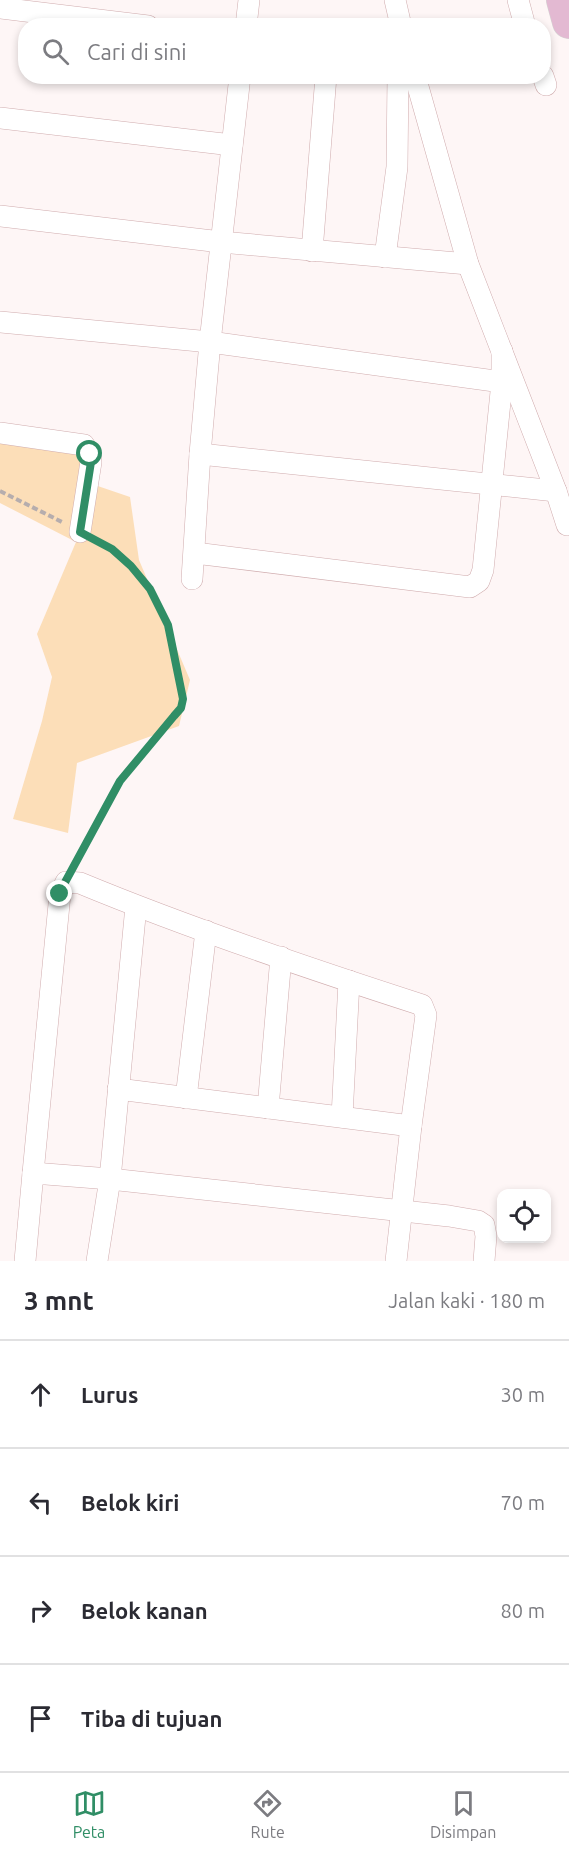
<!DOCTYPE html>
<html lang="id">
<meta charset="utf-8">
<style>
body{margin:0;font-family:Ubuntu,sans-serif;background:#f7f7f7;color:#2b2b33}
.controls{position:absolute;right:18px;bottom:18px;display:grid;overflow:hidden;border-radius:12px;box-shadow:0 3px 9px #0003}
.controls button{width:54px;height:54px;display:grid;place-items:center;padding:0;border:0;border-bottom:2px solid #e1e1e2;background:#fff;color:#2b2b33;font:30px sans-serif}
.stop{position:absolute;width:18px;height:18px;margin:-14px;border:4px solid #308e66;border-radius:50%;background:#fff}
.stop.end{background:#308e66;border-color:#fff;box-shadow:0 2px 6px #0008}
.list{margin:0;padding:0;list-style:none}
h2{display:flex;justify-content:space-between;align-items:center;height:78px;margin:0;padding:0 24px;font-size:26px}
h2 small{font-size:20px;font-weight:400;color:#7c7c81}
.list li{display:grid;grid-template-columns:39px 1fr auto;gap:18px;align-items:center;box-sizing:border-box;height:108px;padding:0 24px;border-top:2px solid #e1e1e2}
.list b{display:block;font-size:22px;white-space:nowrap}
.list em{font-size:20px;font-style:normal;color:#7c7c81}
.icon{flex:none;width:33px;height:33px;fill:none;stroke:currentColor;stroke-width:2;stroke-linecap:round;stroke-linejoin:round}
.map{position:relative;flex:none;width:569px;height:1261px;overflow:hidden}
.search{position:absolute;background:#fff;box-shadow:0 3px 9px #0003;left:18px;right:18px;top:18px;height:66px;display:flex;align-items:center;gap:15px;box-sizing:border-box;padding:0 21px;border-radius:24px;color:#7c7c81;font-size:22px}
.sheet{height:510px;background:#fff}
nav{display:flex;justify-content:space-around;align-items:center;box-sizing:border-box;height:84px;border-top:2px solid #e1e1e2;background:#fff;font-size:16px;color:#7c7c81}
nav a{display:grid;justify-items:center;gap:3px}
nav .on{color:#308e66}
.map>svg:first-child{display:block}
.green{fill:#fcdeb8}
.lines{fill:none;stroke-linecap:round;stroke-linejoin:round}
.street-casing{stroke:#d0acae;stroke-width:22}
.primary-casing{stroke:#d5d3d3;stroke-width:34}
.path{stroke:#b6adad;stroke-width:4;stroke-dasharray:6 3;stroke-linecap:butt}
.street{stroke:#fff;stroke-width:21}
.primary{stroke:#e3b9d2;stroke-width:33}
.route{stroke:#308e66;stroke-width:8}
</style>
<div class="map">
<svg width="569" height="1261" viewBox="0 0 569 1261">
<rect width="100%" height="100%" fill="#fef6f6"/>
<path class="green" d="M 0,428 L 85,442 L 86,482 L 130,497 L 139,560 L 190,680 L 179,726 L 77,763 L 68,833 L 13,819 L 42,721 L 52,677 L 37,634 L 76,542 L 0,503 Z"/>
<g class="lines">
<g class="street-casing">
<g id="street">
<path d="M 395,0 L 401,26"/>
<path d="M 518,0 L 525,26"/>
<path d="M 0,8 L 148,26"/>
<path d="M 246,26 L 249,0"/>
<path d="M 415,76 L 468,264 L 556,491 L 567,525"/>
<path d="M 543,76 L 546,85"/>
<path d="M 0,118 L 232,145"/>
<path d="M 0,216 L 221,242 L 468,264"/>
<path d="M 312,251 L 326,76"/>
<path d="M 385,257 L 397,167 L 398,76"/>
<path d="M 0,322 L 210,342 L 502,382"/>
<path d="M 0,433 L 84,445 L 90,454 L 91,462 L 80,532"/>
<path d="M 200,454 L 556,491"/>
<path d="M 195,553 L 470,587 L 479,581 L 483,570 L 502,382 L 502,351"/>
<path d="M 192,579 L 200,454 L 210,342 L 240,76"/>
<path d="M 118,1089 L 411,1126"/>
<path d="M 186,1098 L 206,931"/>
<path d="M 268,1108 L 281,957"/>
<path d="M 342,1117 L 349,981"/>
<path d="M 33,1173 L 60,894 L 66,882 L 80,883 C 191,929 307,968 422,1005 L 426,1015 L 411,1126 L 396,1261"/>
<path d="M 25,1261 L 33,1173 L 110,1179 L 449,1216 L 478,1221 L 484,1225 L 486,1236 L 484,1261"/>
<path d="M 97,1261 L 110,1179 L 136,906"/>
</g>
</g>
<g class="primary-casing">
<path id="primary" d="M 563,0 L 569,22"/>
</g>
<g class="path">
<path d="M 0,491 L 64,523"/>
<path d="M 76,863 L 120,781 L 174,716 L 181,708 L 183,699 C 178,675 176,648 168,625 C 156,589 129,559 97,541"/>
</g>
<use href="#street" class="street"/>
<use href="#primary" class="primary"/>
</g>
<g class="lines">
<path class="route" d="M 60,894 L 63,886 L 120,781 L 174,716 L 181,708 L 183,699 L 168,625 L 150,589 L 131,566 L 112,549 L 80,532 L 91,462 L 90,454"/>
</g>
</svg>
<div class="controls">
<button><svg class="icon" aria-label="locate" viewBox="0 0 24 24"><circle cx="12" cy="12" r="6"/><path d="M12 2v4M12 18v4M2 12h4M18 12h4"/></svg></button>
</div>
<div class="stop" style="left:90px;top:454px"></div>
<div class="stop end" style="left:60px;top:894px"></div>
<div class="search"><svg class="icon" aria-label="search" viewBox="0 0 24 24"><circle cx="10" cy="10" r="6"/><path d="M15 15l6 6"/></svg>Cari di sini</div>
</div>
<section class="sheet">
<h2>3 mnt<small>Jalan kaki · 180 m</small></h2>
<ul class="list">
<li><svg class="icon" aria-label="ahead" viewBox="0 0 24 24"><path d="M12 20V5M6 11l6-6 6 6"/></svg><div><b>Lurus</b></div><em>30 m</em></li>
<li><svg class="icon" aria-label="left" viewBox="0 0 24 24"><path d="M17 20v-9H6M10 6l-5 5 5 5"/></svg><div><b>Belok kiri</b></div><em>70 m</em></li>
<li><svg class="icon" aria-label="right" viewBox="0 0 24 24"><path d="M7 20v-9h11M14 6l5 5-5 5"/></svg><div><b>Belok kanan</b></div><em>80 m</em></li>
<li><svg class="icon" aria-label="arrive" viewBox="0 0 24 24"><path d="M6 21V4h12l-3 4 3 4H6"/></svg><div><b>Tiba di tujuan</b></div></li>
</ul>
</section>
<nav>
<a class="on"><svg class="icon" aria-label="map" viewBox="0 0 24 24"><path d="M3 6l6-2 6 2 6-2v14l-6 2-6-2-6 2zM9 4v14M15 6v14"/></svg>Peta</a>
<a><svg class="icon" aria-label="directions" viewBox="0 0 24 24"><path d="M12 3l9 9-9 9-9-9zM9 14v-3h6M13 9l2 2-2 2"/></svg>Rute</a>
<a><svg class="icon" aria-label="saved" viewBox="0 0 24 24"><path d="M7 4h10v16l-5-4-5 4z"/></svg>Disimpan</a>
</nav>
